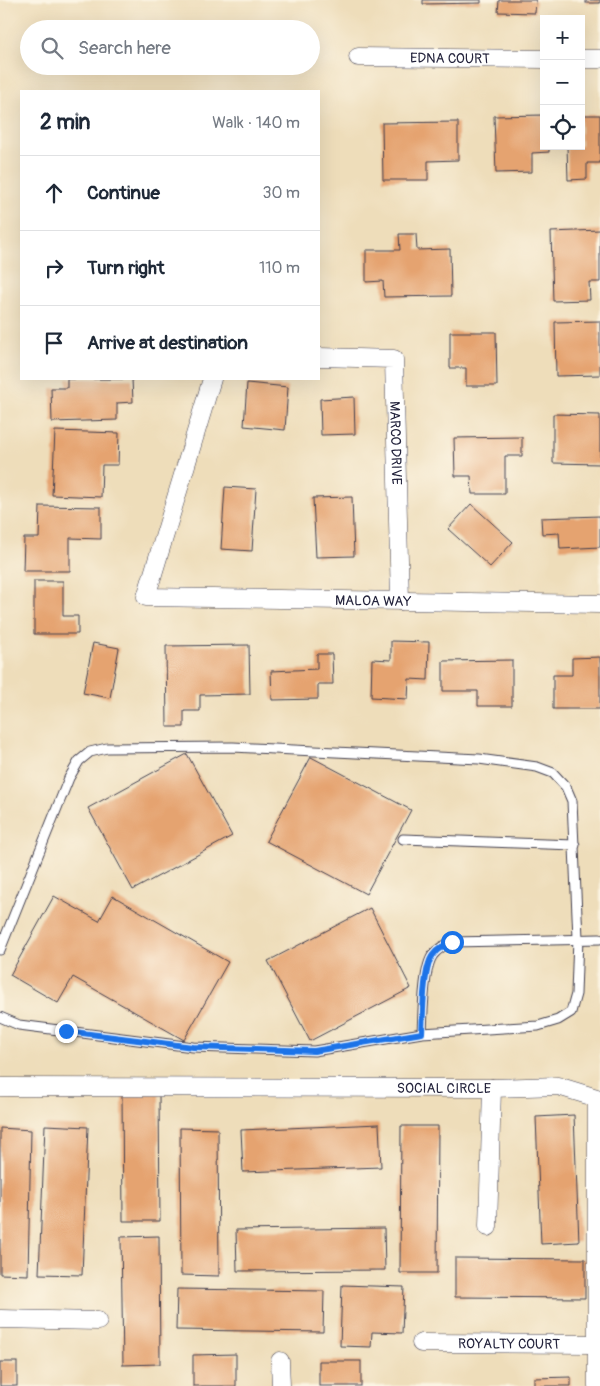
<!DOCTYPE html>
<meta charset="utf-8">
<style>
body{margin:0;font-family:Pangolin,sans-serif;background:#f6f6f7;color:#1f2937}
.controls{position:absolute;right:15px;top:15px;display:grid;overflow:hidden;border-radius:0px;box-shadow:0 5px 20px #0002}
.controls button{width:45px;height:45px;display:grid;place-items:center;padding:0;border:0;border-bottom:1px solid #e0e1e3;background:#fff;color:#1f2937;font:25px sans-serif}
.stop{position:absolute;width:15px;height:15px;margin:-11px;border:4px solid #1a73e8;border-radius:50%;background:#fff}
.stop.end{background:#1a73e8;border-color:#fff;box-shadow:0 1px 5px #0008}
.list{margin:0;padding:0;list-style:none}
h2{display:flex;justify-content:space-between;align-items:center;height:65px;margin:0;padding:0 20px;font-size:21px}
h2 small{font-size:16px;font-weight:400;color:#747a83}
.list li{display:grid;grid-template-columns:32px 1fr auto;gap:15px;align-items:center;box-sizing:border-box;height:75px;padding:0 20px;border-top:1px solid #e0e1e3}
.list b{display:block;font-size:19px;white-space:nowrap}
.list em{font-size:16px;font-style:normal;color:#747a83}
.icon{flex:none;width:28px;height:28px;fill:none;stroke:currentColor;stroke-width:2;stroke-linecap:round;stroke-linejoin:round}
.map{position:relative;flex:none;width:600px;height:1386px;overflow:hidden}
.search{position:absolute;background:#fff;box-shadow:0 5px 20px #0002;left:20px;top:20px;width:300px;height:55px;display:flex;align-items:center;gap:12px;box-sizing:border-box;padding:0 18px;border-radius:28px;color:#747a83;font-size:19px}
.panel{position:absolute;background:#fff;box-shadow:0 5px 20px #0002;left:20px;top:90px;width:300px;height:290px;border-radius:0px}
.map>svg:first-child{display:block}
.building{fill:#e5a370}
.lines{fill:none;stroke-linecap:round;stroke-linejoin:round}
.service-casing{stroke:#413e4e;stroke-width:11}
.minor-casing{stroke:#413e4e;stroke-width:19}
.service{stroke:#fff;stroke-width:9}
.minor{stroke:#fff;stroke-width:18}
.route{stroke:#1a73e8;stroke-width:6}
.labels{text-anchor:middle;dominant-baseline:central;stroke-width:4.5;stroke-linejoin:round;paint-order:stroke}
.street-label{font-size:14px;fill:#22223b;stroke:#fcf5e5}
</style>
<div class="map">
<svg width="600" height="1386" viewBox="0 0 600 1386">
<rect width="100%" height="100%" fill="#fcf5e5"/>
<filter id="ink" filterUnits="userSpaceOnUse"><feTurbulence type="fractalNoise" baseFrequency=".02" numOctaves="2"/><feDisplacementMap in="SourceGraphic" scale="10" xChannelSelector="R" yChannelSelector="G"/><feConvolveMatrix kernelMatrix="1 2 1 2 8 2 1 2 1" color-interpolation-filters="sRGB"/></filter>
<filter id="wash" filterUnits="userSpaceOnUse"><feTurbulence type="fractalNoise" baseFrequency=".0096" numOctaves="4" result="noise"/><feDisplacementMap in="SourceGraphic" scale="20" xChannelSelector="R" yChannelSelector="G"/><feGaussianBlur stdDeviation="1.12" result="paint"/><feColorMatrix in="noise" values="0 0 0 0 0 0 0 0 0 0 0 0 0 0 0 0 0 1.4 0 .05"/><feComposite in="paint" operator="in"/></filter>
<g filter="url(#wash)">
<rect width="100%" height="100%" fill="#eeddba"/>
<g id="blocks">
<g class="building">
<path d="M 423,0 L 481,0 L 481,3 L 423,4 Z"/>
<path d="M 499,0 L 536,0 L 535,13 L 498,12 Z"/>
<rect x="586" y="0" width="14" height="3"/>
<path d="M 544,115 L 544,146 L 549,146 L 549,152 L 532,153 L 532,172 L 496,173 L 494,116 Z"/>
<path d="M 581,115 L 600,115 L 600,163 L 587,163 L 587,179 L 568,180 L 567,146 L 581,146 Z"/>
<path d="M 458,122 L 458,160 L 428,161 L 428,180 L 383,180 L 382,123 Z"/>
<path d="M 600,230 L 600,282 L 589,282 L 590,300 L 553,301 L 551,232 Z"/>
<path d="M 399,234 L 416,234 L 417,250 L 450,249 L 451,296 L 384,297 L 383,281 L 366,282 L 366,250 L 400,250 Z"/>
<path d="M 600,321 L 600,375 L 556,376 L 555,322 Z"/>
<path d="M 450,332 L 496,332 L 497,386 L 466,386 L 466,368 L 450,368 Z"/>
<path d="M 67,379 L 132,379 L 133,402 L 117,403 L 117,420 L 52,422 L 51,388 L 67,388 Z"/>
<path d="M 247,383 L 288,387 L 285,430 L 244,426 Z"/>
<path d="M 354,397 L 355,434 L 321,435 L 320,399 Z"/>
<path d="M 553,414 L 600,415 L 600,464 L 553,463 Z"/>
<path d="M 55,431 L 119,433 L 118,465 L 102,465 L 101,497 L 52,495 Z"/>
<path d="M 522,437 L 522,456 L 505,456 L 505,494 L 472,494 L 471,476 L 455,476 L 454,438 Z"/>
<path d="M 225,487 L 256,489 L 252,551 L 221,549 Z"/>
<path d="M 352,497 L 354,556 L 316,557 L 313,498 Z"/>
<path d="M 471,504 L 513,542 L 490,567 L 448,529 Z"/>
<path d="M 40,506 L 101,507 L 101,539 L 70,538 L 70,571 L 23,571 L 24,538 L 39,538 Z"/>
<path d="M 600,516 L 600,547 L 560,549 L 559,533 L 542,534 L 541,518 Z"/>
<path d="M 34,581 L 63,581 L 63,616 L 78,616 L 78,634 L 34,634 Z"/>
<path d="M 391,641 L 429,642 L 428,680 L 409,679 L 408,699 L 371,697 L 372,659 L 391,660 Z"/>
<path d="M 93,643 L 119,648 L 110,698 L 83,693 Z"/>
<path d="M 249,645 L 250,694 L 200,695 L 200,711 L 184,711 L 184,727 L 167,727 L 166,646 Z"/>
<path d="M 317,654 L 332,654 L 333,684 L 318,684 L 318,699 L 272,700 L 271,671 L 317,669 Z"/>
<path d="M 600,657 L 600,709 L 553,709 L 553,675 L 572,675 L 572,658 Z"/>
<path d="M 512,660 L 512,706 L 478,706 L 478,691 L 443,691 L 443,661 Z"/>
<path d="M 187,754 L 232,836 L 133,890 L 88,808 Z"/>
<path d="M 311,757 L 411,810 L 366,894 L 266,841 Z"/>
<path d="M 54,896 L 99,921 L 113,896 L 228,962 L 184,1040 L 73,977 L 58,1003 L 10,975 Z"/>
<path d="M 370,908 L 411,988 L 310,1041 L 268,961 Z"/>
<path d="M 159,1093 L 160,1221 L 123,1221 L 122,1094 Z"/>
<path d="M 574,1115 L 579,1242 L 541,1244 L 536,1117 Z"/>
<path d="M 379,1124 L 381,1167 L 243,1172 L 241,1130 Z"/>
<path d="M 45,1125 L 88,1127 L 82,1275 L 39,1274 Z"/>
<path d="M 401,1126 L 438,1126 L 437,1273 L 400,1273 Z"/>
<path d="M 0,1128 L 31,1130 L 28,1275 L 0,1274 Z"/>
<path d="M 180,1128 L 218,1129 L 219,1276 L 181,1275 Z"/>
<path d="M 384,1228 L 385,1270 L 237,1271 L 236,1230 Z"/>
<path d="M 159,1236 L 160,1364 L 123,1365 L 121,1237 Z"/>
<path d="M 455,1258 L 585,1259 L 585,1298 L 455,1297 Z"/>
<path d="M 342,1285 L 404,1287 L 402,1333 L 372,1332 L 371,1347 L 340,1346 Z"/>
<path d="M 177,1289 L 324,1291 L 323,1332 L 176,1330 Z"/>
<path d="M 236,1354 L 236,1386 L 193,1386 L 193,1355 Z"/>
<rect x="319" y="1361" width="42" height="25"/>
<rect x="0" y="1362" width="17" height="24"/>
<path d="M 571,1377 L 571,1386 L 534,1386 L 534,1378 Z"/>
</g>
</g>
</g>
<g filter="url(#ink)">
<use href="#blocks" fill-opacity="0" stroke="#413e4e" stroke-width="1"/>
<g class="lines">
<g class="service-casing">
<g id="service">
<path d="M 403,839 L 575,845"/>
<path d="M 0,950 L 69,778 L 79,761 L 90,752 L 107,748 L 233,747 L 479,759 L 537,767 L 553,773 L 566,787 L 572,801 L 578,938 L 576,994 L 571,1012 L 558,1020 L 538,1026 L 422,1033 L 314,1051 L 193,1047 L 19,1025 L 0,1017"/>
<path d="M 422,1033 C 423,1016 423,967 433,955 C 438,948 445,945 452,942 L 600,939"/>
</g>
</g>
<g class="minor-casing">
<g id="minor">
<path id="s1" d="M 358,57 L 544,59"/>
<path d="M 581,59 L 600,59"/>
<path id="s2" d="M 319,357 L 394,359 L 400,601"/>
<path id="s3" d="M 212,379 L 146,597 L 600,604"/>
<path id="s4" d="M 0,1087 L 492,1088 L 558,1086 L 597,1098 L 597,1386"/>
<path d="M 488,1227 L 492,1088"/>
<path d="M 0,1319 L 98,1321"/>
<path id="s5" d="M 421,1343 L 597,1344 L 600,1342"/>
<path d="M 280,1361 L 281,1386"/>
</g>
</g>
<use href="#service" class="service"/>
<use href="#minor" class="minor"/>
</g>
</g>
<g class="lines" filter="url(#ink)">
<path class="route" d="M 66,1031 L 193,1047 L 314,1051 L 422,1033 C 423,1016 423,967 433,955 C 438,948 445,945 452,942"/>
</g>
<g class="labels">
<g class="street-label">
<text stroke="none"><textPath href="#s1" startOffset="92">EDNA COURT</textPath></text>
<text stroke="none"><textPath href="#s2" startOffset="159">MARCO DRIVE</textPath></text>
<text stroke="none"><textPath href="#s3" startOffset="455">MALOA WAY</textPath></text>
<text stroke="none"><textPath href="#s4" startOffset="444">SOCIAL CIRCLE</textPath></text>
<text stroke="none"><textPath href="#s5" startOffset="88">ROYALTY COURT</textPath></text>
</g>
</g>
</svg>
<div class="controls">
<button>+</button>
<button>−</button>
<button><svg class="icon" aria-label="locate" viewBox="0 0 24 24"><circle cx="12" cy="12" r="6"/><path d="M12 2v4M12 18v4M2 12h4M18 12h4"/></svg></button>
</div>
<div class="stop" style="left:452px;top:942px"></div>
<div class="stop end" style="left:66px;top:1031px"></div>
<div class="search"><svg class="icon" aria-label="search" viewBox="0 0 24 24"><circle cx="10" cy="10" r="6"/><path d="M15 15l6 6"/></svg>Search here</div>
<section class="panel">
<h2>2 min<small>Walk · 140 m</small></h2>
<ul class="list">
<li><svg class="icon" aria-label="ahead" viewBox="0 0 24 24"><path d="M12 20V5M6 11l6-6 6 6"/></svg><div><b>Continue</b></div><em>30 m</em></li>
<li><svg class="icon" aria-label="right" viewBox="0 0 24 24"><path d="M7 20v-9h11M14 6l5 5-5 5"/></svg><div><b>Turn right</b></div><em>110 m</em></li>
<li><svg class="icon" aria-label="arrive" viewBox="0 0 24 24"><path d="M6 21V4h12l-3 4 3 4H6"/></svg><div><b>Arrive at destination</b></div></li>
</ul>
</section>
</div>
